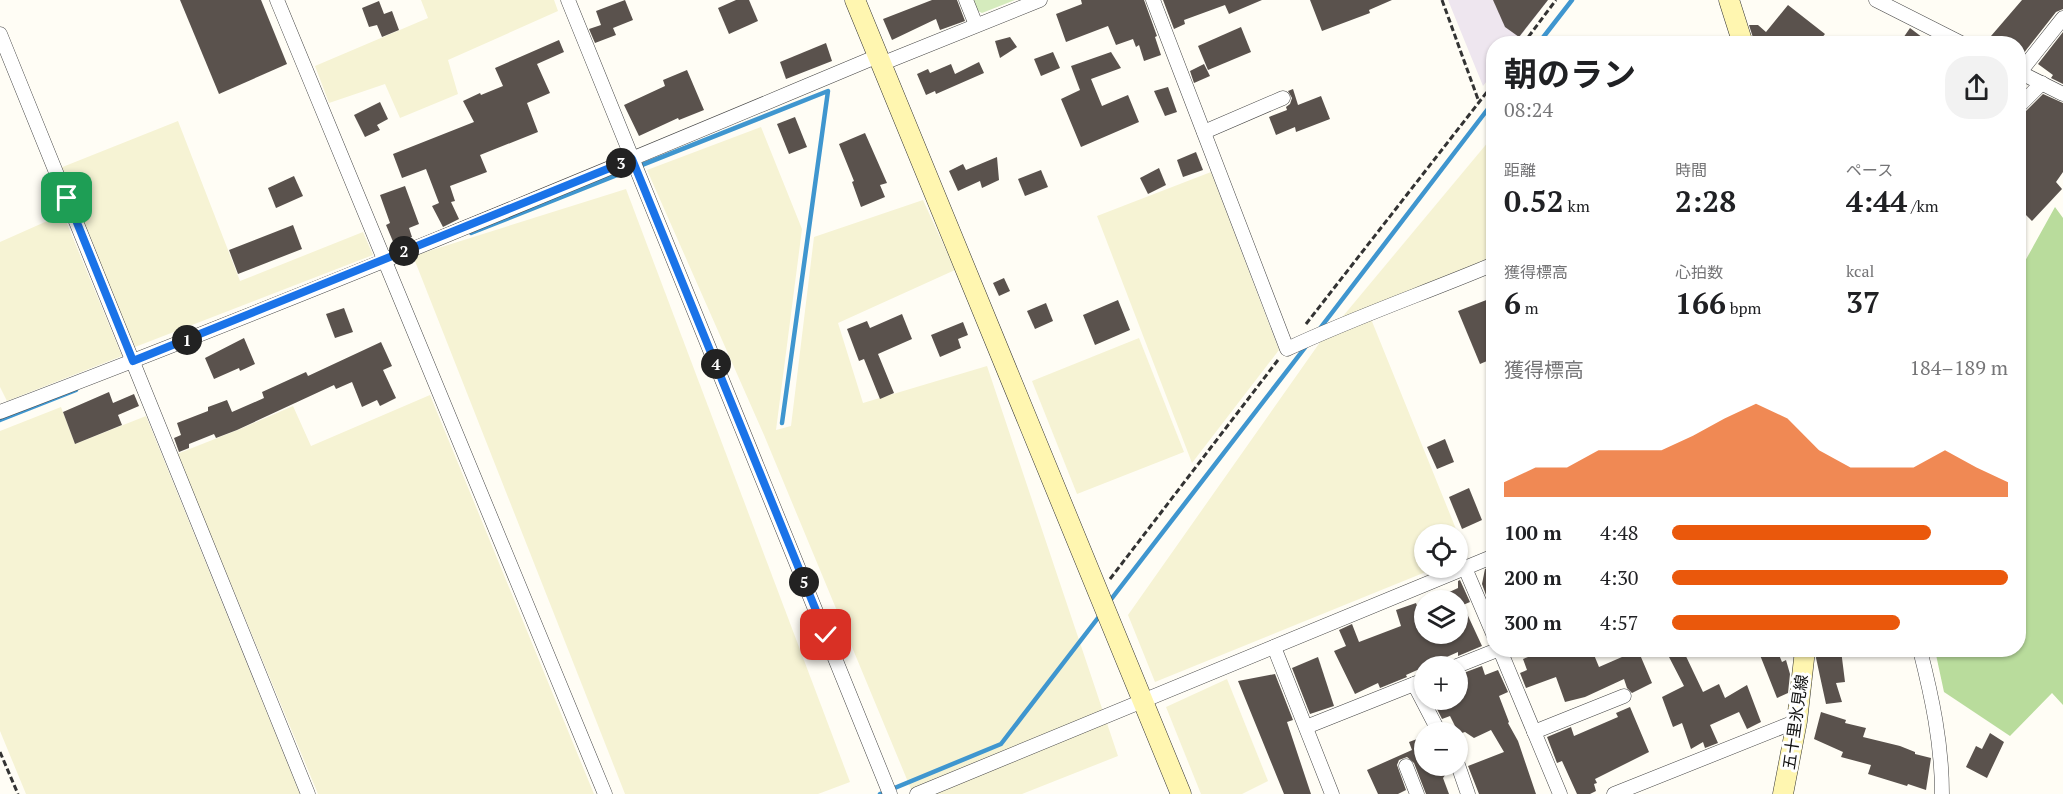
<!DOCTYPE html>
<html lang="ja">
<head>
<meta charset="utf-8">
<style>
	body { margin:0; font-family:"PT Serif","Noto Sans JP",serif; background:#f2f2f2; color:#202124; height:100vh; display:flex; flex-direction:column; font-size:22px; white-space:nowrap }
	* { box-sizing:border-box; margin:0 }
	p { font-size:20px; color:#757577 }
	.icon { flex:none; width:33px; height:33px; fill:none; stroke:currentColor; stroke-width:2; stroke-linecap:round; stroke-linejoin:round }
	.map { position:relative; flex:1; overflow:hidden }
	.sheet { position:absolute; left:1486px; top:36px; width:540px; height:621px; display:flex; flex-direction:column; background:#fff; border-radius:24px; box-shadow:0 2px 4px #0004 }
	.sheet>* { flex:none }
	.buttons { position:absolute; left:1414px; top:524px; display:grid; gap:12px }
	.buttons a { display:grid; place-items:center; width:54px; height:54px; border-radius:50%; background:#fff; box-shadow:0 2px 4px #0004; font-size:30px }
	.pin { position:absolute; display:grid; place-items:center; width:51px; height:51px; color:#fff; margin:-26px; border-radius:12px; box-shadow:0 3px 9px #0006 }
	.km { position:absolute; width:30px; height:30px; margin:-15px; border-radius:50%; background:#222; color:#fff; font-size:16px; line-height:30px; text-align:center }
	.round { display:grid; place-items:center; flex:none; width:63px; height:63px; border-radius:24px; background:#f2f2f2 }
	.headline { display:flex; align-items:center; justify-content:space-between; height:102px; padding:0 18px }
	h1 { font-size:33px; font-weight:700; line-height:45px }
	.metrics { display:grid; grid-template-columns:repeat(3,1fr); gap:9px; height:102px; padding:6px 18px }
	.metrics div { display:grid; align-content:center }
	.metrics b { font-size:30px; font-weight:700 }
	.metrics small { font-size:16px; font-weight:400 }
	.metrics p { font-size:16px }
	.chart { height:168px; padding:12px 18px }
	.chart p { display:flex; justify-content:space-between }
	.chart svg { width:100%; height:108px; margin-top:6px; fill:#ea580c; opacity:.7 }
	ul { padding:0 18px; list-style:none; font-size:20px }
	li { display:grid; grid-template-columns:96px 72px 1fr; align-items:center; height:45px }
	li i { height:15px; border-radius:8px; background:#ea580c }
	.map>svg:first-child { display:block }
</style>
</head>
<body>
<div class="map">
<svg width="2063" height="794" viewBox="0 0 2063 794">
	<rect width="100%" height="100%" fill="#fffdf5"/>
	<polygon fill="#eee6ef" points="1448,0 1548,0 1515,43 1494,44 1494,72 1483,86"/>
	<g fill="#f6f3d4">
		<polygon points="421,0 554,0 558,11 448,60 458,94 400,118 385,84 329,103 315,66 428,18"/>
		<polygon points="178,121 240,281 363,232 373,255 135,347 60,168"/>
		<polygon points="761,127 802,229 776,430 791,426 814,237 923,200 955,270 838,323 863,403 987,366 1118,756 1022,794 913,794 764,435 647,170"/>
		<polygon points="1494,135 1494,258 1334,327"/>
		<polygon points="1211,172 1279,350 1192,463 1097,216"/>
		<polygon points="626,189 850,782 818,794 625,794 413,256"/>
		<polygon points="63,214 122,356 7,401 0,387 0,242"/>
		<polygon points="1371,319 1458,534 1425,534 1425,567 1438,567 1155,682 1128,615 1323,338"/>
		<polygon points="1139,338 1184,452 1077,494 1032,381"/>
		<polygon points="430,395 594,794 318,794 177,454 240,429 293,406 311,446"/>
		<polygon points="61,407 75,444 146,416 300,794 26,794 0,731 0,431"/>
		<polygon points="1227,679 1268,781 1242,794 1201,794 1166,707"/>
	</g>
	<polygon fill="#d5ebbd" points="972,0 1015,0 982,13 976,10"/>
	<polygon fill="#b9dc9c" points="2055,207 2063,218 2063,705 2052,693 2010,736 1944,692 1935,650 2019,650 2019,272"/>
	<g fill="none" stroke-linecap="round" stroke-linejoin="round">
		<g stroke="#3f96cf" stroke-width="4.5">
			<polyline points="1538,44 1572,0"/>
			<polyline points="471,233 828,91 782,423"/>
			<polyline points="1318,331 1494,101"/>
			<polyline points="0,420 76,390"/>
			<polyline points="1109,602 1307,345"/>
			<polyline points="880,794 1001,744 1101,614"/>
		</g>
	</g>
	<g fill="#5a524d">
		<polygon points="180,0 261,0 287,64 219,94"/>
		<polygon points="625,0 633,20 613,28 616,35 595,43 589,29 601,25 596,11"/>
		<polygon points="736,0 749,0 758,21 729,34 718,8"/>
		<polygon points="932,0 957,0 965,21 940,30 936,19 892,40 883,19"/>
		<polygon points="1081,0 1144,0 1157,36 1155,37 1161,55 1144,61 1139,45 1136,47 1133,39 1116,45 1108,26 1066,42 1056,14 1082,4"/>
		<polygon points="1163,0 1262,0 1229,14 1225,5 1184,20 1185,24 1174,29"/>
		<polygon points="1310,0 1392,0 1369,10 1370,13 1322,31"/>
		<polygon points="1493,0 1548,0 1519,37 1505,27"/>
		<polygon points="2022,0 2063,0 2063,9 2056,12 2023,54 2019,52 2019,44 2000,44 1991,36"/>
		<polygon points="379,1 384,14 392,11 399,30 382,37 377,25 369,27 362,8"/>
		<polygon points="1788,5 1825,34 1817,44 1755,44 1749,25 1758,25 1766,32"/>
		<polygon points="1241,27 1251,52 1208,70 1198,46"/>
		<polygon points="1910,28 1931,44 1899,44"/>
		<polygon points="2063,32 2063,84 2051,78 2053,75 2038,64"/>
		<polygon points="1010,37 1017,47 1000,58 995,41"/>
		<polygon points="559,40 564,52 537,64 550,93 527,103 538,132 480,155 487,172 450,186 455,201 451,202 459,219 443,227 432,206 439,203 426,169 402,178 393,154 474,122 463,101 480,93 481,95 503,86 495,68"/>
		<polygon points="826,43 832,61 786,79 780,62"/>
		<polygon points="1053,52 1060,68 1041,76 1034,59"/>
		<polygon points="1111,52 1121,68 1091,79 1102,106 1128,95 1139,122 1081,147 1061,99 1080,90 1071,66"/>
		<polygon points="979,62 984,73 936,94 935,91 926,95 917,74 928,69 930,73 951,64 955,74"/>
		<polygon points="1204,64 1210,76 1194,83 1190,71"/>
		<polygon points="687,70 704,110 679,120 678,118 639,136 624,105 665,86 663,80"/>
		<polygon points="1168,87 1177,112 1165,116 1154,91"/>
		<polygon points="1293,89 1298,105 1321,96 1330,119 1296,132 1295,127 1276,135 1269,117 1287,110 1286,107 1290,104 1292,98 1288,91"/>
		<polygon points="2043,94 2063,103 2063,172 2056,182 2062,189 2032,221 2019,208 2019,172 2026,165 2019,159 2019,115 2025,112"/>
		<polygon points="380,102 388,119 377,125 380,130 365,137 354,115"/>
		<polygon points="795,117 807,147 789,154 777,124"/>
		<polygon points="865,133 887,183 880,185 885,197 861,207 852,182 854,181 839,144"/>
		<polygon points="1196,152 1203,170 1183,177 1177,160"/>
		<polygon points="997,157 999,180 982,188 980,181 958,191 949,171 963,164 966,170"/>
		<polygon points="1159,168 1166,185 1148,194 1140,178"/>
		<polygon points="1041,170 1048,187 1025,196 1018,179"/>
		<polygon points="294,176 303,196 276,208 268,188"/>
		<polygon points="405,186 419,224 409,228 412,237 394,244 386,225 390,223 380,195"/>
		<polygon points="293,225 302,249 238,274 229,250"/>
		<polygon points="1004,278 1010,291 999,296 993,283"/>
		<polygon points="1489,299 1494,313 1494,358 1480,364 1458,311"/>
		<polygon points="1118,300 1130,330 1095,345 1083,315"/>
		<polygon points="1046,303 1053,321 1035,329 1027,311"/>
		<polygon points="344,308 353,332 335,338 326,314"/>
		<polygon points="902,314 912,339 878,354 894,393 880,399 864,359 859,361 847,329 867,321 870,328"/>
		<polygon points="963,322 968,335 958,339 961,348 940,357 931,335"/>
		<polygon points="244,338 255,364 240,371 239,368 214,379 205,358"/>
		<polygon points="381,342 392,366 383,370 396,398 380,406 377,400 362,407 352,382 336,389 334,385 237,430 216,438 214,434 189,444 189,448 179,452 174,438 181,435 177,423 208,411 208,407 227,400 232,412 264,398 262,392 306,372 308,376"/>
		<polygon points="109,392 113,403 134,394 139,406 118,415 122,425 75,444 63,412"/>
		<polygon points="1445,439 1454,462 1437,469 1427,447"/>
		<polygon points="1469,488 1482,520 1462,529 1449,497"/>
		<polygon points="1494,566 1494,591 1486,595 1482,584 1485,569"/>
		<polygon points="1460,580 1470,602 1463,605 1482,646 1458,656 1458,652 1406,675 1407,677 1380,688 1378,683 1355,694 1334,651 1346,646 1339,630 1352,624 1359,642 1401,626 1396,610 1416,603 1425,627 1425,633 1458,633 1458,600 1432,600 1458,588 1458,581"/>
		<polygon points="1524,650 1592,650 1599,667 1638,650 1652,683 1632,693 1627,688 1624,679 1585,697 1565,702 1556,677 1526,688 1520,673 1527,670 1523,659 1528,657"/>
		<polygon points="1683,650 1703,692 1719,684 1725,698 1747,685 1761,722 1747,729 1739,712 1710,725 1718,743 1705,748 1703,742 1691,749 1682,723 1673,727 1662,697 1684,686 1669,657"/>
		<polygon points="1758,650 1777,650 1782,662 1786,660 1790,674 1788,693 1777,698"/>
		<polygon points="1841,650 1845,682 1836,683 1842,702 1826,704 1816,658 1817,652"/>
		<polygon points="1318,657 1334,706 1310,714 1292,668"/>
		<polygon points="1482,666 1485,675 1498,670 1508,692 1499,696 1509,722 1508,723 1518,741 1536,794 1479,794 1468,766 1504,752 1491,730 1474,738 1465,732 1459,734 1450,716 1442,719 1432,699 1458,699 1458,675"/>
		<polygon points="1275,674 1293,720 1287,722 1311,794 1284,794 1238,681"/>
		<polygon points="1630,707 1649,752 1595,779 1597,783 1594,784 1596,791 1590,794 1577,794 1562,761 1557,763 1547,737 1571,727 1574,736 1618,717 1616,713"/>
		<polygon points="1821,712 1846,720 1845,723 1866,728 1863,737 1900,746 1915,752 1915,754 1931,758 1926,790 1908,784 1907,786 1868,774 1871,765 1841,757 1843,752 1814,739"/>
		<polygon points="1990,733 2004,742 1987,778 1966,767 1976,746 1982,749"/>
		<polygon points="1425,736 1425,765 1442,765 1446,774 1443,778 1449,794 1426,794 1414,763 1407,757 1399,760 1397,765 1406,790 1398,794 1378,794 1367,770 1412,750 1409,742"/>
	</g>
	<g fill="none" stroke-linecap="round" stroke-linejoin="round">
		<g stroke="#444" stroke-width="15">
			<g id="street">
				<polyline points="277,0 605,794"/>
				<polyline points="568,0 890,794"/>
				<polyline points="966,0 976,25"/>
				<path d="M 1153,0 L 1287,349 C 1355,317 1425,293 1494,264"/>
				<polyline points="1876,0 1963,44"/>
				<polyline points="0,34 308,794"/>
				<polyline points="881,64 1040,0"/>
				<polyline points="2019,72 2063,94"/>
				<polyline points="2020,72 2063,18"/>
				<polyline points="2019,106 2042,83"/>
				<polyline points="1204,132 1283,98"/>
				<path d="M 0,412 C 295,300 587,178 878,56"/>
				<polyline points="1465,568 1494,636"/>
				<polyline points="1274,647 1332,794"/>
				<polyline points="1500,650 1560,794"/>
				<path d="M 1920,650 C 1932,697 1942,744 1942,794"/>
				<polyline points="1457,666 1497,650"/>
				<polyline points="1425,679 1414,684 1439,732"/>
				<polyline points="1306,727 1414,684"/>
				<polyline points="1534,732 1624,696"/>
				<polyline points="1458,765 1468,794"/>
				<polyline points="1406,766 1417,794"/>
				<polyline points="917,794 1494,556"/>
				<polyline points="1614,794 1797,721"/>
			</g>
		</g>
		<g stroke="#333" stroke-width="21">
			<g id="secondary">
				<polyline points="855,0 1181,794"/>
				<polyline points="1729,0 1743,44"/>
				<polyline points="1783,794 1797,721 1805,650"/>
			</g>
		</g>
		<g stroke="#333" stroke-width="3" stroke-dasharray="6 3" stroke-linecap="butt">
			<polyline points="1442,0 1479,102"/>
			<polyline points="1523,44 1556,0"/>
			<polyline points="1306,324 1494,83"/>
			<polyline points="1110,579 1278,360"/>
			<polyline points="0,752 18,794"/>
		</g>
		<use href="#street" stroke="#fff" stroke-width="14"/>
		<use href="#secondary" stroke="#fff6b0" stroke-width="20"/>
	</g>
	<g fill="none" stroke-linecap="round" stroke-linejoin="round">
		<g stroke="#fff" stroke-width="12">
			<polyline id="route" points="67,198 133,361 632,159 826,635"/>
		</g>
		<use href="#route" stroke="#1a73e8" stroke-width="8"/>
	</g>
	<g text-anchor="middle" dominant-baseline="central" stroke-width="6" stroke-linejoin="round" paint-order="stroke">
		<g font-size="16" fill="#111" stroke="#fff">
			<text transform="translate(1795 722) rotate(-82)">五十里氷見線</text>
		</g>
	</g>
</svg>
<div class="buttons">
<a><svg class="icon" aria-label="locate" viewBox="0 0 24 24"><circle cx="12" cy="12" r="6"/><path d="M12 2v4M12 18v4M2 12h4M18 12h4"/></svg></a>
<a><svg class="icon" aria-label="layers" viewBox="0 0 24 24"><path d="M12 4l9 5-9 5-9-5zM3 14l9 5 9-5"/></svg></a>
<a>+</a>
<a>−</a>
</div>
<div class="pin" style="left:67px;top:198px;background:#1e9e55"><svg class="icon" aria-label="arrive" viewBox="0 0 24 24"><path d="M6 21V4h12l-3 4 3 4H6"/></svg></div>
<div class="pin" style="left:826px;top:635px;background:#d93025"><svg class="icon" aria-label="check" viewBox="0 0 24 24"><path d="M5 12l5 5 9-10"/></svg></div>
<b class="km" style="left:187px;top:340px">1</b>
<b class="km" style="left:404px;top:251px">2</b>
<b class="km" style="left:621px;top:163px">3</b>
<b class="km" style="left:716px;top:364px">4</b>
<b class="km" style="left:804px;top:582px">5</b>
<section class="sheet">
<div class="headline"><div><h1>朝のラン</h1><p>08:24</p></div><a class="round"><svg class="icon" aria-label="share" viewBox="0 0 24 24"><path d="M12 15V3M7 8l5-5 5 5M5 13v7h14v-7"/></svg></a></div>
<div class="metrics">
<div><p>距離</p><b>0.52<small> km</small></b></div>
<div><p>時間</p><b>2:28</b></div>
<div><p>ペース</p><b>4:44<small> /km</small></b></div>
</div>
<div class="metrics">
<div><p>獲得標高</p><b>6<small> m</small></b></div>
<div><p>心拍数</p><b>166<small> bpm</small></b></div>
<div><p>kcal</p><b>37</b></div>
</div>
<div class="chart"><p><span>獲得標高</span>184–189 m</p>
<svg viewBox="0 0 160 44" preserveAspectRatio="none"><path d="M0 44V38L10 32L20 32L30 25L40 25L50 25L60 19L70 12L80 6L90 12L100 25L110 32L120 32L130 32L140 25L150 32L160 38V44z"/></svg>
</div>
<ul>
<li><b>100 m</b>4:48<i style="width:77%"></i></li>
<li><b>200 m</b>4:30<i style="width:100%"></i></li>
<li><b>300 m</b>4:57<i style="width:68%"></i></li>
</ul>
</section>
</div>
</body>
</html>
